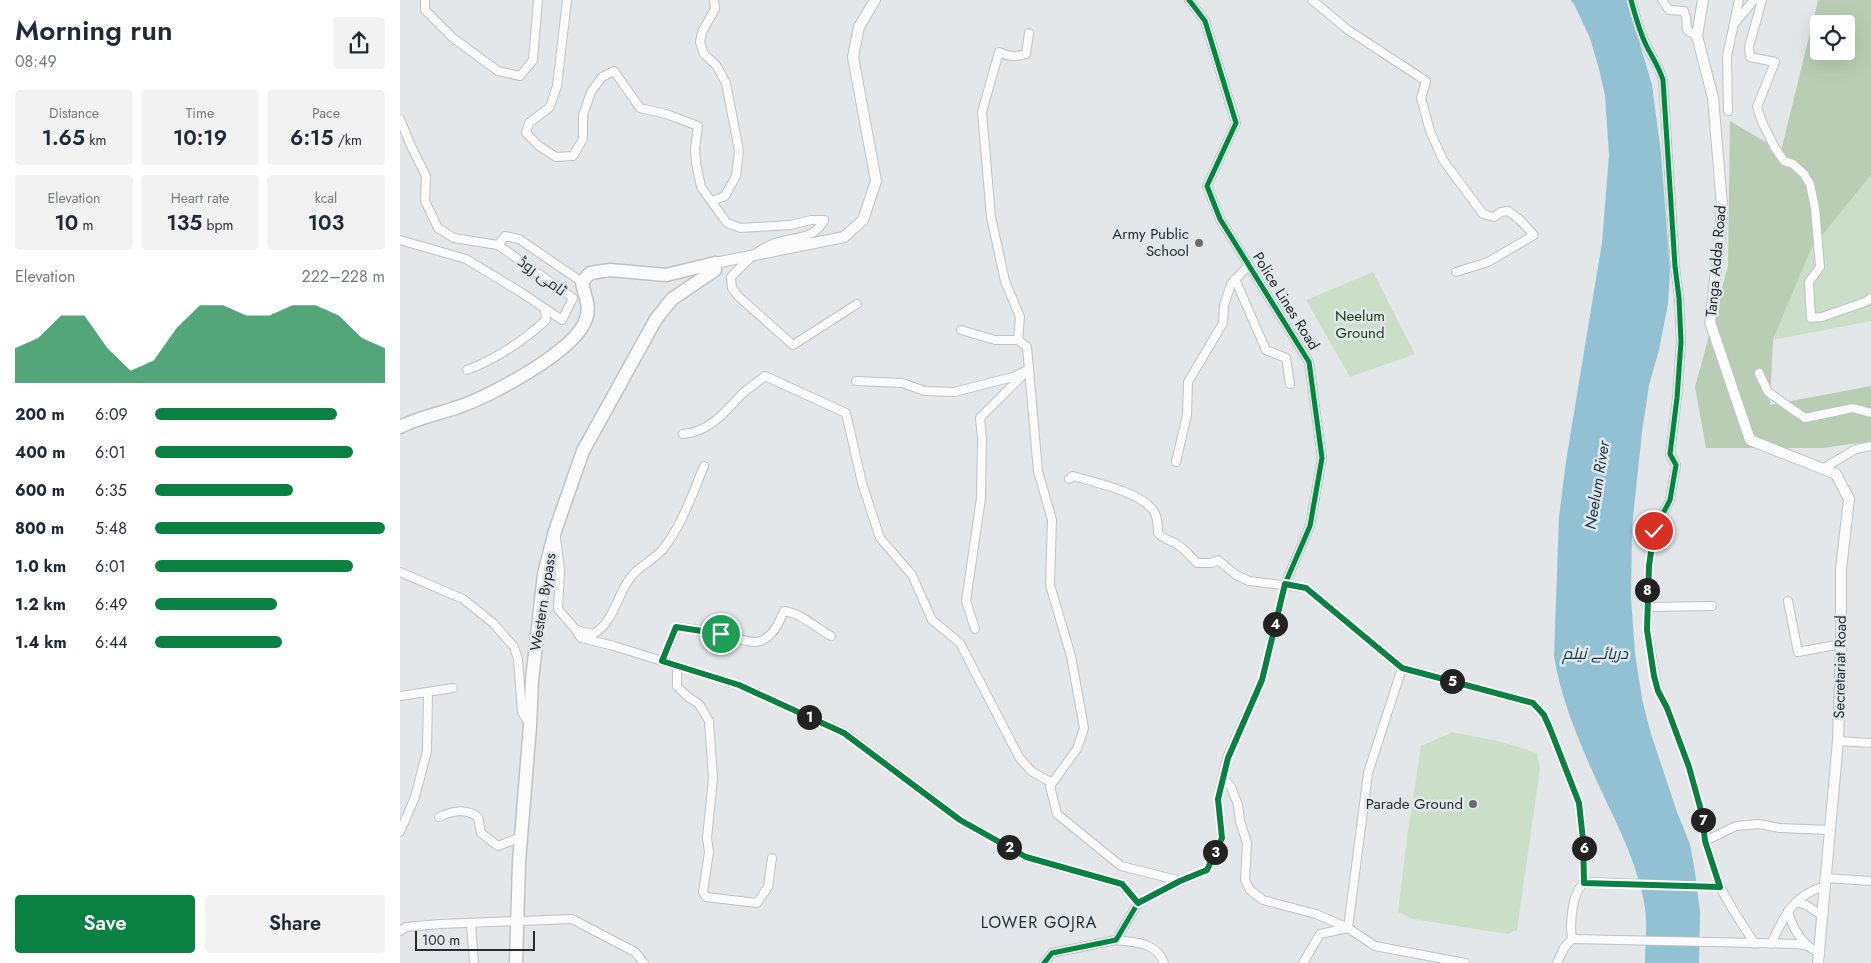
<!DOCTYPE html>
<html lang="en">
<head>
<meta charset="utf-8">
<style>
	body { margin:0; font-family:Jost,Cairo,sans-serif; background:#f2f2f3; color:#1f2937; height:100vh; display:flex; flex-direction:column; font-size:19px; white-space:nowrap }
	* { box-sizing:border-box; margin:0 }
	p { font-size:16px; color:#747a83 }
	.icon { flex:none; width:28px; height:28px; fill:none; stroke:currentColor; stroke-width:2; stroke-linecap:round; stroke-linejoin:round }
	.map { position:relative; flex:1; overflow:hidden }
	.drawer { display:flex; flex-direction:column; background:#fff; width:400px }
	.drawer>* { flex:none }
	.buttons { position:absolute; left:1410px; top:15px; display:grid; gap:10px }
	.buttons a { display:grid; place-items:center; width:45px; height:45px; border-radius:5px; background:#fff; box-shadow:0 5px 20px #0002; font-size:25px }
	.scale { position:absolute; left:15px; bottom:12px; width:120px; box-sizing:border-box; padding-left:5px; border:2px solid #282b2d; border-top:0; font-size:14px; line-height:18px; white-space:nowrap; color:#282b2d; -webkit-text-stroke:4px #e1e8ed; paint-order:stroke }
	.pin { position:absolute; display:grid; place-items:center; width:42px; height:42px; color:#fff; margin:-21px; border:2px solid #fff; border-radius:50%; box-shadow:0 1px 5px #0007 }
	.km { position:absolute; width:25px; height:25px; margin:-12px; border-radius:50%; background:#222; color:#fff; font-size:14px; line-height:25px; text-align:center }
	.round { display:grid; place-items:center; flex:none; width:52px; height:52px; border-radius:5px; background:#f2f2f3 }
	.summary { display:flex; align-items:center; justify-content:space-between; height:85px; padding:0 15px }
	h1 { font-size:28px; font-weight:600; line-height:38px }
	.figures { display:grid; grid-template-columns:repeat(3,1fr); gap:8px; height:85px; padding:5px 15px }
	.figures div { display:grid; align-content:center; border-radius:5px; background:#f2f2f3; text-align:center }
	.figures b { font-size:21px; font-weight:600 }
	.figures small { font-size:14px; font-weight:400 }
	.figures p { font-size:14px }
	.chart { height:140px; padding:10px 15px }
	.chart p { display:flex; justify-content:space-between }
	.chart svg { width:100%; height:90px; margin-top:5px; fill:#0b8043; opacity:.7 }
	.cta { display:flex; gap:10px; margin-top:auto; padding:10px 15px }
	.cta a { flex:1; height:58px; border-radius:5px; background:#0b8043; color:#fff; font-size:20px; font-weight:600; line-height:58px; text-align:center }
	.cta a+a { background:#f2f2f3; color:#1f2937 }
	ul { padding:0 15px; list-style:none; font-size:16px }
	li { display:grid; grid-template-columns:80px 60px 1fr; align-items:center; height:38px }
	li i { height:12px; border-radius:6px; background:#0b8043 }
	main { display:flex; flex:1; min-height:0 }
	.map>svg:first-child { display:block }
</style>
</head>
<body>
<main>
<section class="drawer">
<div class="summary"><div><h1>Morning run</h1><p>08:49</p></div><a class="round"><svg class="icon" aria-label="share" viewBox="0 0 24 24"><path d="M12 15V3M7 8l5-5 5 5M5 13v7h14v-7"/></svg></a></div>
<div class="figures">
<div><p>Distance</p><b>1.65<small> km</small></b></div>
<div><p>Time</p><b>10:19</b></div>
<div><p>Pace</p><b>6:15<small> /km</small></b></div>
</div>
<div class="figures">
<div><p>Elevation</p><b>10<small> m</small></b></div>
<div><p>Heart rate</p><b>135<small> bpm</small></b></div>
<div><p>kcal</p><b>103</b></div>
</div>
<div class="chart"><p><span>Elevation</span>222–228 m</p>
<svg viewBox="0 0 160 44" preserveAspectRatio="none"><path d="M0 44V27L10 22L20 11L30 11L40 27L50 38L60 33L70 17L80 6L90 6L100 11L110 11L120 6L130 6L140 11L150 22L160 27V44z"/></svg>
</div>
<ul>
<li><b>200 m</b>6:09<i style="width:79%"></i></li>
<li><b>400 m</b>6:01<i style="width:86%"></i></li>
<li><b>600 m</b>6:35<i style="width:60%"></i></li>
<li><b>800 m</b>5:48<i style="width:100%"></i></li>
<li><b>1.0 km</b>6:01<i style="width:86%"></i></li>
<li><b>1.2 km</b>6:49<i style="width:53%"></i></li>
<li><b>1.4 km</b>6:44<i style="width:55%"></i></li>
</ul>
<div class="cta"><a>Save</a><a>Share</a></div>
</section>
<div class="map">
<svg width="1471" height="963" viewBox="0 0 1471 963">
	<rect width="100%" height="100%" fill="#e4e7ea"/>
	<g fill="#cbdfc8">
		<polygon points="1471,175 1471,321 1373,340 1411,249"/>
		<polygon points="973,272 1015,354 950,377 906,300"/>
		<polygon points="1053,732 1098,741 1137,753 1140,769 1117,930 1107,934 1013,919 998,912 1007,838 1021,746"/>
	</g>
	<path fill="#b9cdb4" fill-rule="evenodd" d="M 1418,0 L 1471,0 L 1471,175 L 1411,249 L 1373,340 L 1370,405 L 1471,386 L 1471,441 L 1424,448 L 1306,448 L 1295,387 L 1328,266 L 1330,121 L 1381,151 ZM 1419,24 L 1446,24 L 1446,51 L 1419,51 Z"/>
	<path fill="#91c1d2" d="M 1171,0 L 1227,0 L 1252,85 L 1261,153 L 1270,271 L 1268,304 L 1259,350 L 1249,385 L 1242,432 L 1232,527 L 1231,598 L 1235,653 L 1242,699 L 1251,734 L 1277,812 L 1290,844 L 1295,872 L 1300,912 L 1299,963 L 1245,963 C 1245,943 1248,922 1244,902 C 1235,854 1210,812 1191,768 C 1175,732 1160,694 1154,656 L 1159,517 L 1166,461 L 1202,243 L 1209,155 L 1205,95 L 1199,69 L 1190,38 L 1175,6 Z"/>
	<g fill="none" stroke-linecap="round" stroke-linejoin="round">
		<g stroke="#bfc1c3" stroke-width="10">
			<g id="minor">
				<polyline points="25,0 25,10 53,38 98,71 120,76 133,60 138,0"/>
				<path d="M 167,0 L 157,86 L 150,107 L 129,123 L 126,133 L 139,146 L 156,157 L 173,156 L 183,139 L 183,115 L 191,92 L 202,77 L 214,71 L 240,108 L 266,114 L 298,126 L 295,149 L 296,163 L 301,187 L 327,223 L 341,228 L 390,225 L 411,220 L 424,220 C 413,243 389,235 370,245 C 354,252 343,265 331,277 L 332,288 L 339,297 L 393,345 L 457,304"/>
				<polyline points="912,0 948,30 1026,81 1021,98 1030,131 1043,160 1083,214 1094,217 1101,212 1108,211 1119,219 1134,235 1088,262 1056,272"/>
				<path d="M 1231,0 C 1235,15 1239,30 1246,45 C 1252,57 1259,67 1263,80 L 1275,266 L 1279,298 L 1281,342 L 1277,398 L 1270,454 L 1276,465 L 1270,500 L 1254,531 L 1249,566 L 1247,630 L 1258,691 L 1267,708 L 1289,767 L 1302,814 L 1305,841 L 1320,887"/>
				<polyline points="1262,0 1269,10 1284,11 1286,17 1287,30 1297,36"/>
				<polyline points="1362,0 1349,47 1350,57 1375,62 1357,107 1362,122 1375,148 1384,161 1393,164 1404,174 1410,184 1415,208 1420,267 1409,282 1411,318 1422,317 1465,302 1471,298"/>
				<polyline points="1334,24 1354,0"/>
				<polyline points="1328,111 1327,56 1339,0"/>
				<polyline points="0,119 11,146 26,176 25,201 38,228 54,238 98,245"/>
				<polyline points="312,201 325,196 336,176 339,151 326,83 316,65 304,54 300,42 302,32 315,9 314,0"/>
				<polyline points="0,240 66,259 122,293 162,320 173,298 98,245 105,236 119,239 182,282"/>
				<polyline points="835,279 866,350 886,358 890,384"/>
				<polyline points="561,330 595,340 618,340 627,347 638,471 652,520 650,585 671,656 684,728 677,749 650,786 657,814 721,866 781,881"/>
				<path d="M 618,340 L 620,317 L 605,281 L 591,217 L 582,112 L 599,52 C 609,57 615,57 626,54 L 629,33"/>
				<path d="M 67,370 C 96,359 123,341 146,320 L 145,310"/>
				<polyline points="1359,373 1368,392 1405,418 1453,408 1471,413"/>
				<polyline points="456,381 502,383 525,391 554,392 613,377 625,371"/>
				<path d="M 283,434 C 310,432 326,411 343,393 C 350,387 358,382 365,376 L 446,413 L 462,483 L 480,538 L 512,575 L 532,620 L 560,643 L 619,757 L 631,771 L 652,783"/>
				<polyline points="776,462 787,415 788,382 823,323 824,305 831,284 849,265"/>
				<polyline points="1422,469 1456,449 1471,446"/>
				<path d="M 669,479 L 673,476 C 696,483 738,491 753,510 C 758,517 758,526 758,533 C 764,539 768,540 775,543 C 784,548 790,556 797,563 L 811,563 L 818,560 L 836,575 L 849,581 L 906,588 L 1002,668 L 968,773 L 948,928 L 975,946 L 1065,963"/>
				<path d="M 156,538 L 160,570 L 158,609 L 176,630 L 193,634 C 214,623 217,594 231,577 C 239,566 254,560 263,549 C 282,525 292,495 304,466"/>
				<polyline points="0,572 63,599 93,623 114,647 118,659 122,712 129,724"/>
				<polyline points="1388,601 1398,652 1441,644"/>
				<polyline points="1247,607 1312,606"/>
				<polyline points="575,629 566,601 581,498 582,438 580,418 629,369"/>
				<polyline points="176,630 181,638 214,646 339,685 445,733 560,820 626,857 721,884 738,903"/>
				<path d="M 262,661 L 277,627 C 291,629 305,631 319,633 C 331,635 349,645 361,641 C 373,636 379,623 384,611 C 401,613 416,628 431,636"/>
				<polyline points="277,666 277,686 288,697 299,704 309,721 313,778 307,838 309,852 303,892 306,897 357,903 368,887 372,858"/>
				<polyline points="1002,668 1133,703 1144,715 1151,731 1179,803 1183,840 1184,883"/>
				<polyline points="0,696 53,688"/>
				<polyline points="1438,741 1471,743"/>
				<polyline points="823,777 831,787 838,805 840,821 847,843 845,880 850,890 863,900 916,914 948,928"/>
				<path d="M 39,817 C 52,811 65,808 78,817 L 81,833 L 98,846 L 121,837"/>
				<polyline points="0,832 15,797 27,751 28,692"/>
				<polyline points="1305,841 1336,826 1359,824 1380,828 1429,830"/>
				<polyline points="1425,878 1471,881"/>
				<polyline points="1396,902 1406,905 1423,916"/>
				<path d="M 1388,911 C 1392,926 1397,935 1408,946"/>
				<polyline points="71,924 74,963"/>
				<polyline points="0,931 6,927 40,924 172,919 235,952 244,963"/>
				<polyline points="1172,939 1398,944 1408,946 1420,954"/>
				<path d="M 716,940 C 737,943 756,942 764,963"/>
				<path d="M 1371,944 C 1384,916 1393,895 1425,886"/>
				<polyline points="644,963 652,953 716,940 738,903 781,881 807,870 822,838 818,799 827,758 862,680 885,584 910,526 922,458 909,362 820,219 807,186 836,123 805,21 789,0"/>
				<polyline points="903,963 920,934 948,928"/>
				<path d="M 1157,963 L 1164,948 L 1172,939 C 1170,925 1171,886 1188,882 L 1320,887 L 1333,910 L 1355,944"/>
			</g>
		</g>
		<g stroke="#bfc1c3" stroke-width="12">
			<g id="secondary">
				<polyline points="1303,0 1297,36 1313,98 1322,205 1320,237 1310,322 1350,440 1436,474 1449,499 1441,569 1441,644 1438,741 1418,963"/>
				<polyline points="315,263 444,237 463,220 476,181 453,57 459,27 475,0"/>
			</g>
		</g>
		<g stroke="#bfc1c3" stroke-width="15">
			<path id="trunk" d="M 0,427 C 19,417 39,414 58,407 C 89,397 176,351 186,319 C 191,306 184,295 182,282 L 190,273 L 210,270 L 266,275 L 315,263 L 315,270 L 272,299 L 256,319 L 183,451 L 155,531 L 144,574 L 132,680 L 130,726 L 119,862 L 116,963"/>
		</g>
		<use href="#minor" stroke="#fbfbfc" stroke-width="8"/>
		<use href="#secondary" stroke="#fbfbfc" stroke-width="10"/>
		<use href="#trunk" stroke="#fbfbfc" stroke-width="12"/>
		<g stroke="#e1e8ed" stroke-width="8">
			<g id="cycleway">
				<path d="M 1231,0 C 1235,15 1239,30 1246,45 C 1252,57 1259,67 1263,80 L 1275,266 L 1279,298 L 1281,342 L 1277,398 L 1270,454 L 1276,465 L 1270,500 L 1254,531 L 1249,566 L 1247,630 L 1258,691 L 1267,708 L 1289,767 L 1302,814 L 1305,841 L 1320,887"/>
				<polyline points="644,963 652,953 716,940 738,903 781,881 807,870 822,838 818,799 827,758 862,680 885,584 910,526 922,458 909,362 820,219 807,186 836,123 805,21 789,0"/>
			</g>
		</g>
		<use href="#cycleway" stroke="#00873e" stroke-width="5"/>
	</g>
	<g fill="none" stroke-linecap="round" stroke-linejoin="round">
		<g stroke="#fff" stroke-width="10">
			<polyline id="route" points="321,634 276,627 262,661 339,685 444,733 560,820 626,857 722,884 738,903 780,881 807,870 822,838 818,799 828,758 862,680 885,584 906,588 1002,668 1133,703 1144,715 1151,731 1179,803 1183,840 1184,883 1320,887 1305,841 1302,814 1289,767 1267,708 1258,691 1254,676 1247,630 1249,566 1254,531"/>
		</g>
		<use href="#route" stroke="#0b8043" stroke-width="6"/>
	</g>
	<g fill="#6a6d6f" stroke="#e1e8ed" stroke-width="2">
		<circle cx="799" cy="243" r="5"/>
		<circle cx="1073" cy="804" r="5"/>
	</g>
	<g text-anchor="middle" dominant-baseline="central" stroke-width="5" stroke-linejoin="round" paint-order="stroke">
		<g font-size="15" fill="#282b2d" stroke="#e1e8ed" text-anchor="end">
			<text x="789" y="234">Army Public<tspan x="789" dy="17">School</tspan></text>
			<text x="1063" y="804">Parade Ground</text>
		</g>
		<g font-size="15" fill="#282b2d" stroke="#e1e8ed">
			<text transform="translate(1316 261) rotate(-85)">Tanga Adda Road</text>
			<text transform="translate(142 276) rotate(36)">ٹامی روڈ</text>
			<text transform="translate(886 301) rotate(58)">Police Lines Road</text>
			<text transform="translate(143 602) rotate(-81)">Western Bypass</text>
			<text transform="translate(1440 667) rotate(-89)">Secretariat Road</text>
		</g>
		<g font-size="15" fill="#193a09" stroke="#e1e8ed">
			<text x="960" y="316">Neelum<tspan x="960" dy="17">Ground</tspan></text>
		</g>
		<g font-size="16" font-style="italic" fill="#163641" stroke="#e1e8ed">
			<text transform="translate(1197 485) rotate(-81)">Neelum River</text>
			<text x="1195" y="653">دریائے نیلم</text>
		</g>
		<g font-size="16" letter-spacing="1" fill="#282b2d" stroke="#e1e8ed">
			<text x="639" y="922">LOWER GOJRA</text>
		</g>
	</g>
</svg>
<div class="buttons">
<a><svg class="icon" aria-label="locate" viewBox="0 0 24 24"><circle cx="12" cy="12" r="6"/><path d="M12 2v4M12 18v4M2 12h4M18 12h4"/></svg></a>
</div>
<div class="scale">100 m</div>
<div class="pin" style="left:321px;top:634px;background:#1e9e55"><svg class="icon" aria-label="arrive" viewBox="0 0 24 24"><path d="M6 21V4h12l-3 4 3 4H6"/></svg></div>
<div class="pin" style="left:1254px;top:531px;background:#d93025"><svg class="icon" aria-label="check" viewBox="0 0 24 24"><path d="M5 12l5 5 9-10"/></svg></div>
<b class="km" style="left:409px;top:717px">1</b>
<b class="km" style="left:609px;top:847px">2</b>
<b class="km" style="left:815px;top:852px">3</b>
<b class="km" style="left:875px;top:624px">4</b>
<b class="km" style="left:1052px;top:681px">5</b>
<b class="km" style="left:1184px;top:848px">6</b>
<b class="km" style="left:1303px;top:820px">7</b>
<b class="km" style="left:1247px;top:590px">8</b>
</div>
</main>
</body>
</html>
